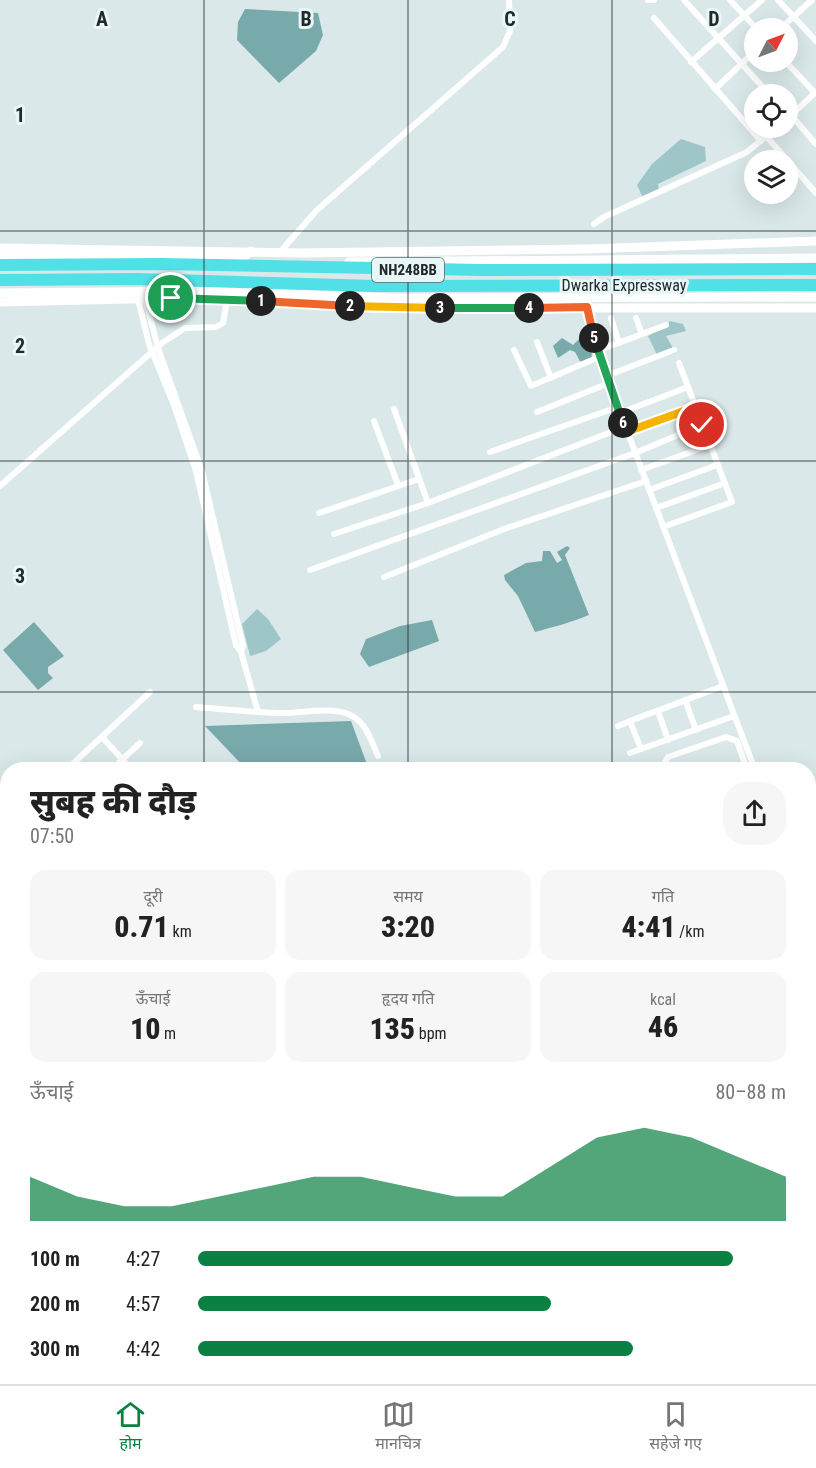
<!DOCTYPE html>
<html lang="hi">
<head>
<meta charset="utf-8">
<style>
	body { margin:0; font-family:"Roboto Condensed","Noto Sans Devanagari",sans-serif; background:#f6f6f6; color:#222; height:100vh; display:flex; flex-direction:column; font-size:22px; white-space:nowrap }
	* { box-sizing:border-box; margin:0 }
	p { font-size:20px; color:#767676 }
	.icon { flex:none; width:33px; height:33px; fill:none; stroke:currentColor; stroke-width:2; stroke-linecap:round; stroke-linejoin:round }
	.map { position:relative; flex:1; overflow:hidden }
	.details { position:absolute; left:0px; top:762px; width:816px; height:622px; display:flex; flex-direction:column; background:#fff; border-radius:24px 24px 0 0; box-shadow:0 6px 24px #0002 }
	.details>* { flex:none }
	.needle { width:39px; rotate:48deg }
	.controls { position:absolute; left:744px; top:18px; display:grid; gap:12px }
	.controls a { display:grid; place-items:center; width:54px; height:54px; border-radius:50%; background:#fff; box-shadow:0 6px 24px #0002; font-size:30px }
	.pin { position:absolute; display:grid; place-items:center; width:51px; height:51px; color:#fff; margin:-26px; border:3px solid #fff; border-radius:50%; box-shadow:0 2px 6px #0007 }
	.km { position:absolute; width:30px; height:30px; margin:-15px; border-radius:50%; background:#222; color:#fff; font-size:16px; line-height:30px; text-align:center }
	.round { display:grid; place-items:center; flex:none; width:63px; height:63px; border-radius:24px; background:#f6f6f6 }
	.summary { display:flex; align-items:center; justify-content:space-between; height:102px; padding:0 30px }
	h1 { font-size:33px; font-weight:800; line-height:45px }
	.stats { display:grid; grid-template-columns:repeat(3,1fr); gap:9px; height:102px; padding:6px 30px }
	.stats div { display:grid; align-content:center; border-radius:15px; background:#f6f6f6; text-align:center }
	.stats b { font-size:30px; font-weight:800 }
	.stats small { font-size:16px; font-weight:400 }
	.stats p { font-size:16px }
	.chart { height:168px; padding:12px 30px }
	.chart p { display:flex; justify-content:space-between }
	.chart svg { width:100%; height:108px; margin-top:6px; fill:#0b8043; opacity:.7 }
	ul { padding:0 30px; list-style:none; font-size:20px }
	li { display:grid; grid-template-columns:96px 72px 1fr; align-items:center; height:45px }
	li i { height:15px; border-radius:8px; background:#0b8043 }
	.tabs { display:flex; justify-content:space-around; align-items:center; height:84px; border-top:2px solid #e0e0e0; background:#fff; font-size:16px; color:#767676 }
	.tabs a { display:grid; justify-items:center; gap:3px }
	.tabs .selected { color:#0b8043 }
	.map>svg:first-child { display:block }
</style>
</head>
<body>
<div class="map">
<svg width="816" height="1384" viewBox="0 0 816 1384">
	<rect width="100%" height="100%" fill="#dae8e9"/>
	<g fill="#9ec6c8">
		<polygon points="681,139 705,147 706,161 658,184 659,191 642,196 637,185 652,164"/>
		<polygon points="670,321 683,324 686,331 666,336 676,353 658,357 648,336 667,326"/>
		<polygon points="257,609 268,619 281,639 266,651 250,656 242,624"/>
	</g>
	<g fill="#78a9ab">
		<polygon points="245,9 318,13 323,35 316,51 279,83 237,40 238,22"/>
		<polygon points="562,338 573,345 580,338 591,343 592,359 581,363 575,352 570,350 558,358 553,346"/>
		<path d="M 567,546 L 570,548 L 565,555 L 589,615 C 570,623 553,627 535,632 L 518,596 L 505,580 L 504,575 L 526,563 L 542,561 L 543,551 L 550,551 L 557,563 L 562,560 L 557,552 Z"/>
		<polygon points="432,620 439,641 369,667 360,654 366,639 400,626"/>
		<polygon points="34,622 64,656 48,667 48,673 53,678 38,690 3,650"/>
		<polygon points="351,721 368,767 365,769 246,769 205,726"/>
	</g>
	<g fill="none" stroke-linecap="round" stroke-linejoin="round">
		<g stroke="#fff" stroke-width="6">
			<polyline points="648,0 654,0"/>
			<polyline points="684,0 769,94"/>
			<polyline points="730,0 756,28"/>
			<polyline points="778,0 816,41"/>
			<polyline points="654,18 761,141"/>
			<polyline points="781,28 812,0"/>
			<polyline points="691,62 762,0"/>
			<polyline points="786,62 815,93"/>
			<polyline points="715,89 754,52"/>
			<polyline points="791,115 816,144"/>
			<polyline points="788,118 816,92"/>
			<polyline points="766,136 816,193"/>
			<polyline points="594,224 604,217 747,152 776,128"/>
			<polyline points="280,252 317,210 503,47 510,31 509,0"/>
			<polyline points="138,299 149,344 174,405 196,471 236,645 241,652 258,712"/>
			<polyline points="145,299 159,351 202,471 243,646 241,652"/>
			<polyline points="587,307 597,351 755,770"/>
			<polyline points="611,318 619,343"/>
			<polyline points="636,318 642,334"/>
			<polyline points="537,342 551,378"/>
			<polyline points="514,350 531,386 599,357"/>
			<polyline points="597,351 666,325"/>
			<polyline points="606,376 674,350"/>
			<polyline points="394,409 428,503"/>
			<polyline points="537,412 609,383"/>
			<polyline points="620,413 688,387"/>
			<polyline points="374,421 398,485"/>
			<polyline points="626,432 695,407"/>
			<polyline points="490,452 618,407"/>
			<polyline points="641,470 710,445"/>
			<polyline points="0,486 162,343 185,328 216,327 223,323 227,300"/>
			<polyline points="649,490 717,465"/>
			<polyline points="656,508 725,483"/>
			<polyline points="319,513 419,479"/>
			<polyline points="663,527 732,502 679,363"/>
			<polyline points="334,534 428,503 624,427"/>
			<polyline points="310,570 635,453 702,425"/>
			<polyline points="384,577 504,529 646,481"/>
			<polyline points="723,686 630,721 641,749 734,716"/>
			<polyline points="685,700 696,730"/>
			<path d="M 196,707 C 226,709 255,713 285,713 C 306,713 335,705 354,717 C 367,725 372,743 378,756"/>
			<polyline points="658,711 668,740"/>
			<polyline points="618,726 630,721"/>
			<polyline points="102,737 132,770"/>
			<polyline points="630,753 641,749"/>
			<polyline points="66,770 150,692"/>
			<polyline points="111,770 140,743"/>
			<polyline points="665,770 664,764 668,757 726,737 737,741 747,770"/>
			<polyline points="0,831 8,824"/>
			<polyline points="808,912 812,922"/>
			<polyline points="0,969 8,963"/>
			<polyline points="811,1019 816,1035"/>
			<polyline points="808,1046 816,1043"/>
			<polyline points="808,1139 816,1136"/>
			<polyline points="0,1186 8,1178"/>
			<polyline points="808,1208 816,1228"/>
			<polyline points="808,1246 816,1243"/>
			<polyline points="808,1277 816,1275"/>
			<polyline points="0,1310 8,1303"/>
			<polyline points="0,1321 8,1333"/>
			<polyline points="808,1327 812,1338"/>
			<polyline points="0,1333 8,1347"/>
			<polyline points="0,1348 8,1367"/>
			<polyline points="11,1377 13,1384"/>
			<polyline points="18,1377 20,1384"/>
			<polyline points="182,1377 188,1384"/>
			<polyline points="202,1377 207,1384"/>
			<polyline points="233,1377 240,1384"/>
			<polyline points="313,1377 322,1384"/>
			<polyline points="30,1384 40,1377"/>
			<polyline points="84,1384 93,1377"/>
			<polyline points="330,1384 404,1377"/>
		</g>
		<g stroke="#fff" stroke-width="9">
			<polyline points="0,248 303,253 587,249 816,241"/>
			<polyline points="0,256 241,259 251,251"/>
			<polyline points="349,262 816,258"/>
			<polyline points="0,293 224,291 395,298 816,297"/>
			<polyline points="0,302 171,298 281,301 372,308 816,308"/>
		</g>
		<g stroke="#50e0e5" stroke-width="12">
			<polyline points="0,265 161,264 482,270 816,269"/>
			<polyline points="0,280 138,279 375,286 816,285"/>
		</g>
		<g stroke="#788282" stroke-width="4">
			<g id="rail">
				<polyline points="808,1366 816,1365"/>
				<polyline points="578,1384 645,1377"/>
				<polyline points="646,1384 708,1377"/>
			</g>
		</g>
		<use href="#rail" stroke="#e7f6f6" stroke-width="1.5" stroke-dasharray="4.5" stroke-linecap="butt"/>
	</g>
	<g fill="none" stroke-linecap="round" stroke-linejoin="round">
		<g stroke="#fff" stroke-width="12">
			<polyline id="split-1" points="171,298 261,301"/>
		</g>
		<g stroke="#fff" stroke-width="12">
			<polyline id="split-2" points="261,301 350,306"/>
		</g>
		<g stroke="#fff" stroke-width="12">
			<polyline id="split-3" points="350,306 440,308"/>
		</g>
		<g stroke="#fff" stroke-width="12">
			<polyline id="split-4" points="440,308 529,308"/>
		</g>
		<g stroke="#fff" stroke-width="12">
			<polyline id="split-5" points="529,308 587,307 594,338"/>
		</g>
		<g stroke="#fff" stroke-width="12">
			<polyline id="split-6" points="594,338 623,423"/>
		</g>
		<g stroke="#fff" stroke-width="12">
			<polyline id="split-7" points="623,423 626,432 695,407 702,425"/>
		</g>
		<use href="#split-1" stroke="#22a559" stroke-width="8"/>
		<use href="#split-2" stroke="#f0652b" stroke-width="8"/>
		<use href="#split-3" stroke="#f5b400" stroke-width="8"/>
		<use href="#split-4" stroke="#22a559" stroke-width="8"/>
		<use href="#split-5" stroke="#f0652b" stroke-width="8"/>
		<use href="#split-6" stroke="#22a559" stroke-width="8"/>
		<use href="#split-7" stroke="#f5b400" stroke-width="8"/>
	</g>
	<path fill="none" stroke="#232929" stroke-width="1.5" stroke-opacity="0.55" d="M 204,0 L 204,770M 408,0 L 408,770M 612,0 L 612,770M 0,231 L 816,231M 0,461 L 816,461M 0,692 L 816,692M 0,923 L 8,923M 808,923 L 816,923M 0,1153 L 8,1153M 808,1153 L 816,1153M 204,1377 L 204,1384M 408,1377 L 408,1384M 612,1377 L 612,1384"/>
	<g text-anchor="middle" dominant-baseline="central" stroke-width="6" stroke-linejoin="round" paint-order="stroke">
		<rect fill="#e7f6f6" stroke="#5e6666" stroke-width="1.5" x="372" y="258" width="72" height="24" rx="4.5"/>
		<g font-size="15" font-weight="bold" fill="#232929">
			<text x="408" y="270">NH248BB</text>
		</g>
		<g font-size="16" fill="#232929" stroke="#e7f6f6">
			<text x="624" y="285">Dwarka Expressway</text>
		</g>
	</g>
	<g font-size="20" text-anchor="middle" font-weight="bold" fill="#232929" stroke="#e7f6f6" stroke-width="6" stroke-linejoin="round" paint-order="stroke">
		<text x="102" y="26">A</text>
		<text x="306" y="26">B</text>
		<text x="510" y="26">C</text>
		<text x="714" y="26">D</text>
		<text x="20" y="122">1</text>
		<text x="20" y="353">2</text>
		<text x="20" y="583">3</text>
	</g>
</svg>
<div class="controls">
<a><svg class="needle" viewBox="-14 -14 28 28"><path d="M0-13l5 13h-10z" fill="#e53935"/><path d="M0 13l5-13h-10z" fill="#767676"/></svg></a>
<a><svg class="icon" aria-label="locate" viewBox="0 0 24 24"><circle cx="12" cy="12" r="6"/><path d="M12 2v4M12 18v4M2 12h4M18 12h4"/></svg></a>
<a><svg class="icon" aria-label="layers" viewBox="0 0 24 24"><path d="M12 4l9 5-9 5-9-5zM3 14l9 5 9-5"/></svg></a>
</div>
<div class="pin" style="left:171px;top:298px;background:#1e9e55"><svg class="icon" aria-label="arrive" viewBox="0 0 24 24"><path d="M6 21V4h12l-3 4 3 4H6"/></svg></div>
<div class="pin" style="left:702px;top:425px;background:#d93025"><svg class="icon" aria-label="check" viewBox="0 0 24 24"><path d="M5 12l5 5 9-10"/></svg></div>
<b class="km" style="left:261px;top:301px">1</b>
<b class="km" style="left:350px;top:306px">2</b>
<b class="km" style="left:440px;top:308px">3</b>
<b class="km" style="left:529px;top:308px">4</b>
<b class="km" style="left:594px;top:338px">5</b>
<b class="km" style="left:623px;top:423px">6</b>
<section class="details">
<div class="summary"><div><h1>सुबह की दौड़</h1><p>07:50</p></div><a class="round"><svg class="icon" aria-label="share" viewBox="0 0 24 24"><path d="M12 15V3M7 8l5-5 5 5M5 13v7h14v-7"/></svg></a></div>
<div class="stats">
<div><p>दूरी</p><b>0.71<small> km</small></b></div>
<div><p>समय</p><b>3:20</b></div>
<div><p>गति</p><b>4:41<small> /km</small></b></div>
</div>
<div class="stats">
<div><p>ऊँचाई</p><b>10<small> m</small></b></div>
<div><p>हृदय गति</p><b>135<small> bpm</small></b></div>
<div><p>kcal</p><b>46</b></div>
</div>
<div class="chart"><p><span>ऊँचाई</span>80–88 m</p>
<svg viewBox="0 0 160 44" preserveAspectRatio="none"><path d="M0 44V26L10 34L20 38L30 38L40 34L50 30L60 26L70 26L80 30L90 34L100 34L110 22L120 10L130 6L140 10L150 18L160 26V44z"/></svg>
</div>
<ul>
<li><b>100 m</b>4:27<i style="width:91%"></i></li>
<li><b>200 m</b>4:57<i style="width:60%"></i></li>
<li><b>300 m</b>4:42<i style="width:74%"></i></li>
</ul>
</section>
</div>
<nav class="tabs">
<a class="selected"><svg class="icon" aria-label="home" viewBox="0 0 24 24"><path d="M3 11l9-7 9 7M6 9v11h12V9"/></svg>होम</a>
<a><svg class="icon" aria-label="map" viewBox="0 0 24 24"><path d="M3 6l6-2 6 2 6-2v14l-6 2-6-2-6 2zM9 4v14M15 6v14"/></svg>मानचित्र</a>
<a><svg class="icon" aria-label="saved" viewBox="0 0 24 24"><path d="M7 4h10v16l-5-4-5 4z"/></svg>सहेजे गए</a>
</nav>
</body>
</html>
